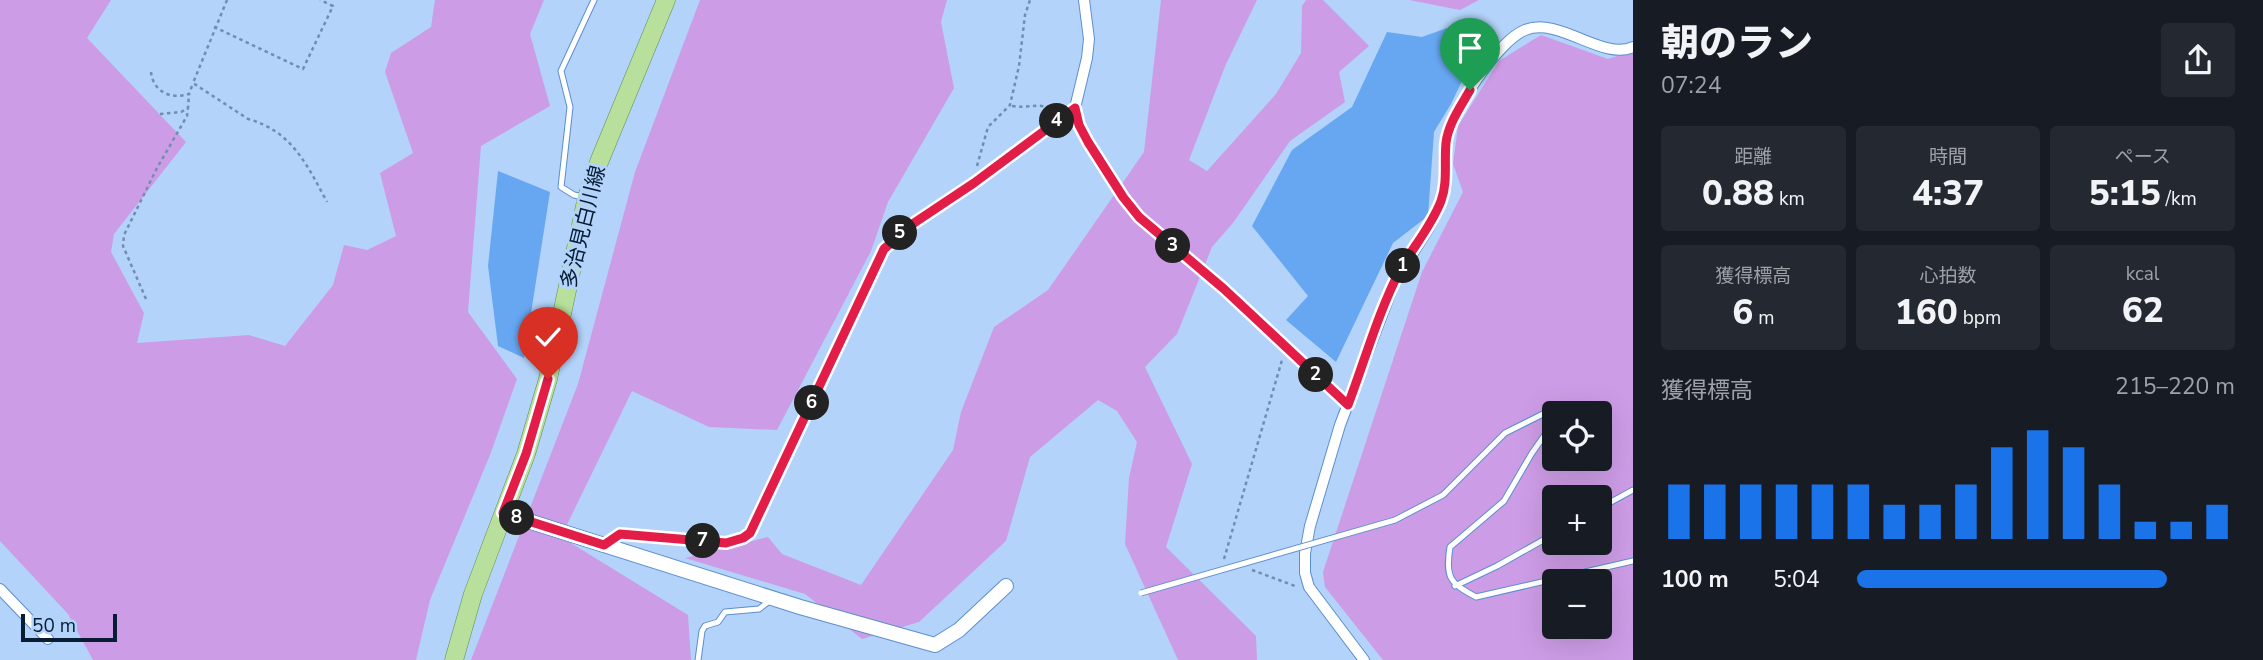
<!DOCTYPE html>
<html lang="ja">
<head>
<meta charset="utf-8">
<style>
	body { margin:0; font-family:"Nunito Sans","Noto Sans JP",sans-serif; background:#242831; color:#f1f3f6; height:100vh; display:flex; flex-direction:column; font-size:26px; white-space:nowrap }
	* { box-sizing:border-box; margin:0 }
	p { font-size:23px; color:#9ea1a6 }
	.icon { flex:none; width:38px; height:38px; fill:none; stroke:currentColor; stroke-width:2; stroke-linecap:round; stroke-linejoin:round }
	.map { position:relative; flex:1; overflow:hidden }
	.details { display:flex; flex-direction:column; background:#171b24; width:630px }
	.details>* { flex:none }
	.tools { position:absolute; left:1542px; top:401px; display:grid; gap:14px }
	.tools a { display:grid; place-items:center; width:70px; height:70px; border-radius:7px; background:#171b24; box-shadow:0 7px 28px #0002; font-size:35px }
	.scale { position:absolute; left:21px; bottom:18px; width:96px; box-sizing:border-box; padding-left:7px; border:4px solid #081d35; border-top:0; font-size:19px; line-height:24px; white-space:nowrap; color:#081d35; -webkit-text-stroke:5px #b3d3fa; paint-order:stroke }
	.pin { position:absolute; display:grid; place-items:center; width:60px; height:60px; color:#fff; margin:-72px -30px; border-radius:50% 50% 50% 0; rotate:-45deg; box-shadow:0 0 7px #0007 }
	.pin .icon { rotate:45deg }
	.km { position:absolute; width:35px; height:35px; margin:-18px; border-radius:50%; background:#222; color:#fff; font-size:19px; line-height:35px; text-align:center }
	.round { display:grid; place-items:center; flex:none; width:74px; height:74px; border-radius:7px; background:#242831 }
	.headline { display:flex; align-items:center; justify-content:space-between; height:119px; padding:0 28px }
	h1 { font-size:38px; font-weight:800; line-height:52px }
	.metrics { display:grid; grid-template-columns:repeat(3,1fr); gap:10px; height:119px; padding:7px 28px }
	.metrics div { display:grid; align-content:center; border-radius:7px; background:#242831; text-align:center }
	.metrics b { font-size:35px; font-weight:800 }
	.metrics small { font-size:19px; font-weight:400 }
	.metrics p { font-size:19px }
	.chart { height:196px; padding:14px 28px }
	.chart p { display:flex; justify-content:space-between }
	.chart svg { width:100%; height:126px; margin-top:7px; stroke:#1a73e8; stroke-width:6 }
	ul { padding:0 28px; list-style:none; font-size:23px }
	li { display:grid; grid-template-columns:112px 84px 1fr; align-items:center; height:52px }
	li i { height:18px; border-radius:9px; background:#1a73e8 }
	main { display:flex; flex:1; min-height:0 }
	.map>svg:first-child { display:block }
</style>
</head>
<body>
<main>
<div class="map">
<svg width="1633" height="660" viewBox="0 0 1633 660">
	<rect width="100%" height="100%" fill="#b3d3fa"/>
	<g fill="#cd9ce6" fill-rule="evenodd">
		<polygon points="0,0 111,0 87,38 186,142 114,234 111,252 144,313 137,343 249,335 285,346 333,285 344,245 367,250 396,236 380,173 413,153 385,72 391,53 431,27 435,0 544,0 530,34 550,106 481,146 468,312 517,379 490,455 430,600 416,660 93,660 68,614 0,541"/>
		<polygon points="700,0 947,0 941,22 954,88 888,202 871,251 777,430 709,427 632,391 561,537 688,615 691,660 471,660 578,384 635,172"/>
		<polygon points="1161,0 1257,0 1226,64 1189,160 1207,171 1276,94 1301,53 1302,6 1306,0 1323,0 1369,46 1339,72 1345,102 1290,141 1233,223 1212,247 1177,334 1145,367 1192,464 1166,547 1256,636 1257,660 1178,660 1125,544 1129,478 1137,442 1117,411 1098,400 1030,457 1006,541 919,622 862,639 805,594 685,558 768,537 782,554 861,585 953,450 961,412 994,327 1048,290 1144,152"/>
		<polygon points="1409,0 1479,0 1460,10"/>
		<path d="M 1541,35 L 1608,59 L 1633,51 L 1633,660 L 1383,660 L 1325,587 L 1323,572 L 1422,272 L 1463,192 L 1453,164 L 1458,126 L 1499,61 ZM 1554,413 L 1600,413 L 1600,458 L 1554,458 ZM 1554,497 L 1600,497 L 1600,542 L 1554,542 ZM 1554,581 L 1600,581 L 1600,626 L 1554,626 Z"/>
	</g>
	<g fill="#67a7f2">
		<polygon points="1447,28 1474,56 1451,104 1434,132 1428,216 1393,243 1336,362 1286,320 1308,296 1252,226 1292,150 1352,107 1387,32 1422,37"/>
		<polygon points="498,171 550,192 524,358 498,346 488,266"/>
	</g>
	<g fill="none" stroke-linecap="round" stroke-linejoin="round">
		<g stroke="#5c8fcd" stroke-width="7">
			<g id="service">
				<polyline points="583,197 574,195 561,187 570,107 561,71 594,0"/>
				<path d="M 1554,422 L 1532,453 L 1504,501 L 1450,547 C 1445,578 1450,583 1476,597 L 1633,561"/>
				<polyline points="1600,508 1633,490"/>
				<polyline points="1395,520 1443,495 1505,433 1553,409 1557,413"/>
				<polyline points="1455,586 1497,566 1554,534"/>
				<polyline points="698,660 702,631 705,626 718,622 725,612 759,609 772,599"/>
			</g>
		</g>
		<g stroke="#5c8fcd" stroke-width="12">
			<g id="minor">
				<polyline points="1084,0 1089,39 1087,58 1075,108 1079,125 1089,142 1123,197 1139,217 1224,289 1348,405"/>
				<path d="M 604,545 L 620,534 L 726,543 L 743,538 L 750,532 L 884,249 C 909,221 945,204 975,182 C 1009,159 1042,133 1075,108"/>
				<polyline points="0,589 48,639"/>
				<path d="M 1364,660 L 1309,587 L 1305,573 L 1305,553 L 1310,526 L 1340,425 L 1393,286 C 1407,257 1432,231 1442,198 C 1448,179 1442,160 1446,140 C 1451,112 1498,41 1525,30 C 1559,16 1602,61 1633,47"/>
			</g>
		</g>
		<g stroke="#5c8fcd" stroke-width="16">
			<polyline id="tertiary" points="503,513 800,607 935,645 959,630 1006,586"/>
		</g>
		<g stroke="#5c8f4d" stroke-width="19">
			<polyline id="primary" points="454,660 473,594 526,454 548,379 587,197 599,162 666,0"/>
		</g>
		<g stroke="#728eaf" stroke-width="2.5" stroke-dasharray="3.5 3.5" stroke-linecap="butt">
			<path d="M 227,0 L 193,83 L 248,119 C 292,131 307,165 327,202"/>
			<polyline points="214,27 303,69 333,6 320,0"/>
			<path d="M 151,72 C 153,91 170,100 189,94 L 193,83"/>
			<path d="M 1012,106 C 1027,109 1036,102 1053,109"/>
			<polyline points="160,114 181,112 188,108 189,94"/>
			<polyline points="977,166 988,127 1010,105 1019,66 1025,15 1030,0"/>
			<polyline points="146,299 123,246 124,235 157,168 187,116 188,108"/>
			<polyline points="1224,559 1282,360"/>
			<polyline points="1252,570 1295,586"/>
		</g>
		<use href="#service" stroke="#fff" stroke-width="5"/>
		<use href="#minor" stroke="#fff" stroke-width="10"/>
		<use href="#tertiary" stroke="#fff" stroke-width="14"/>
		<use href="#primary" stroke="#b8e09c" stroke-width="18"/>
		<g stroke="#5c8fcd" stroke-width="7" stroke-linecap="butt">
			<polyline id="service-bridge" points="1141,593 1395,520"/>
		</g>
		<use href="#service-bridge" stroke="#fff" stroke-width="5"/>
	</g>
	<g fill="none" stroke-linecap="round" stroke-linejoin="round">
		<g stroke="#fff" stroke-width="14">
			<path id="route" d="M 548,379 L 526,454 L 503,513 L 604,545 L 620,534 L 726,543 L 743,538 L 750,533 L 884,249 L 914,223 L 974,183 L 1075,108 L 1079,125 L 1088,142 L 1123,197 L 1139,217 L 1224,289 L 1348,405 C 1365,360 1378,313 1400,270 C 1413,247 1431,227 1441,201 C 1448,182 1444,163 1446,143 C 1448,124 1461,106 1470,90"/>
		</g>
		<use href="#route" stroke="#e11d48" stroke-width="9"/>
	</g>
	<g text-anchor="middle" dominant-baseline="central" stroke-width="6" stroke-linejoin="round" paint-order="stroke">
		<g font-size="21" fill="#081d35" stroke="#b3d3fa">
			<text transform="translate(583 227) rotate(-76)">多治見白川線</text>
		</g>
	</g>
</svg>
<div class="tools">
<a><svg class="icon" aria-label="locate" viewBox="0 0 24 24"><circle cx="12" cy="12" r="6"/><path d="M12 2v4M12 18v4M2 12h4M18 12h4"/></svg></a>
<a>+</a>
<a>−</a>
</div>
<div class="scale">50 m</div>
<div class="pin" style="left:1470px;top:90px;background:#1e9e55"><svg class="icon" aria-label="arrive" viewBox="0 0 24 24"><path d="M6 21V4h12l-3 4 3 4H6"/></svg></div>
<div class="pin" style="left:548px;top:379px;background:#d93025"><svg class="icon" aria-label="check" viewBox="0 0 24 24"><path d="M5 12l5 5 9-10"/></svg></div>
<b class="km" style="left:1403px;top:266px">1</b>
<b class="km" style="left:1316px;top:375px">2</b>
<b class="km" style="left:1173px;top:246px">3</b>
<b class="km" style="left:1057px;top:121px">4</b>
<b class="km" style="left:900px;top:233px">5</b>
<b class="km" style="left:812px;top:403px">6</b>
<b class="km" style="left:703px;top:541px">7</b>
<b class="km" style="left:517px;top:518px">8</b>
</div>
<section class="details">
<div class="headline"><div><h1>朝のラン</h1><p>07:24</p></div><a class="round"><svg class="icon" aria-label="share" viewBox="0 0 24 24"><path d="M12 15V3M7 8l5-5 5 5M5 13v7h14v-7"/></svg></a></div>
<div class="metrics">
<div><p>距離</p><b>0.88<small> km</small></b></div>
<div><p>時間</p><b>4:37</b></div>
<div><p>ペース</p><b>5:15<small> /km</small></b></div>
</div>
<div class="metrics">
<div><p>獲得標高</p><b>6<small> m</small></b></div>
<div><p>心拍数</p><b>160<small> bpm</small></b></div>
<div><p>kcal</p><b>62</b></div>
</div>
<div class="chart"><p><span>獲得標高</span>215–220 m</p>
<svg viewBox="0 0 160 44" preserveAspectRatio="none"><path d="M5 44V25M15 44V25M25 44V25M35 44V25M45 44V25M55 44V25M65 44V32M75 44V32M85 44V25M95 44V12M105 44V6M115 44V12M125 44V25M135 44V38M145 44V38M155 44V32"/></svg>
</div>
<ul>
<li><b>100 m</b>5:04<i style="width:82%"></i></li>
</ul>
</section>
</main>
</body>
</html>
